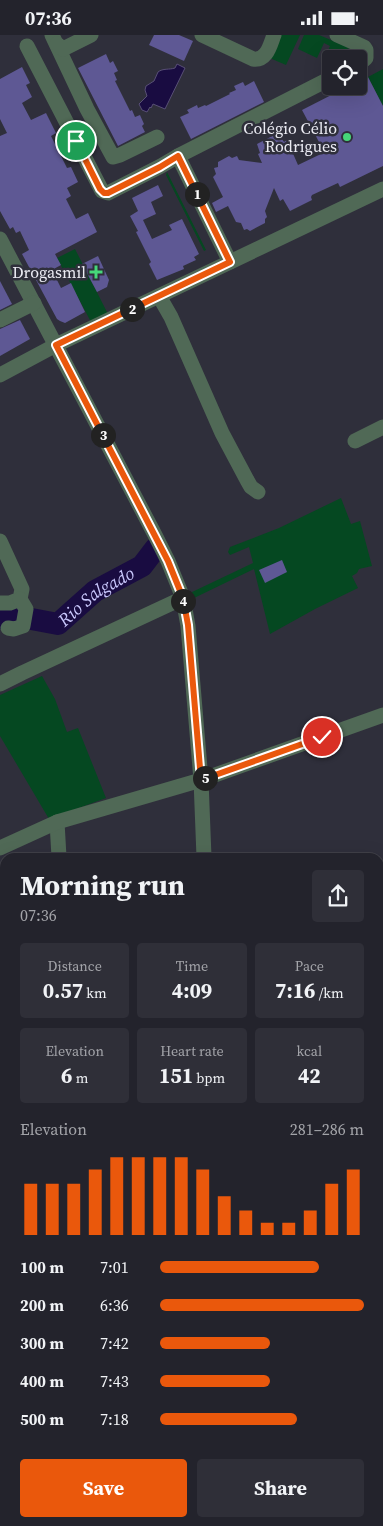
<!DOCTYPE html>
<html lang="en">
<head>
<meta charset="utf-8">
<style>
	body { margin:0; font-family:"Source Serif 4",serif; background:#2f2f38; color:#f1f3f6; height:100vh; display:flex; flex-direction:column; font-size:19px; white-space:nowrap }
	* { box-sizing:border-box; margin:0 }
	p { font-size:16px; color:#a3a4a9 }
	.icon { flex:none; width:28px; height:28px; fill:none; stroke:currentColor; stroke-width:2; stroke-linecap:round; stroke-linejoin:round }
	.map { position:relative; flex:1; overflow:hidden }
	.details { position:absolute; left:0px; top:818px; width:384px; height:674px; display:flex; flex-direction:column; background:#23232c; border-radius:15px 15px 0 0; box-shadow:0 5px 20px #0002,0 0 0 1px #404048 }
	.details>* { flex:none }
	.buttons { position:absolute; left:322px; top:15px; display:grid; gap:10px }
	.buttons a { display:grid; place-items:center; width:45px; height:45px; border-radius:5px; background:#23232c; box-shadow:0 5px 20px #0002,0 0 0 1px #404048; font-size:25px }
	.pin { position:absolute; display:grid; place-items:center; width:42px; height:42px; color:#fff; margin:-21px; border:2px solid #fff; border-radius:50%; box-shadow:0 1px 5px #0007 }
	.km { position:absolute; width:25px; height:25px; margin:-12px; border-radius:50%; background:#222; color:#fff; font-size:14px; line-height:25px; text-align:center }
	.round { display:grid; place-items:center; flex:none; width:52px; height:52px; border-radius:5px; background:#2f2f38 }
	.overview { display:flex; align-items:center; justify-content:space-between; height:85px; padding:0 20px }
	h1 { font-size:28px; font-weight:700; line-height:38px }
	.figures { display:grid; grid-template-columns:repeat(3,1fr); gap:8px; height:85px; padding:5px 20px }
	.figures div { display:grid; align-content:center; border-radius:5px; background:#2f2f38; text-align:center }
	.figures b { font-size:21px; font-weight:700 }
	.figures small { font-size:14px; font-weight:400 }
	.figures p { font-size:14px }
	.chart { height:140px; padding:10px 20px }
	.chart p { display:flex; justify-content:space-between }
	.chart svg { width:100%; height:90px; margin-top:5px; stroke:#ea580c; stroke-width:6 }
	.primary-button { display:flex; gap:10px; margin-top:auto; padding:10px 20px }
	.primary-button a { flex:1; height:58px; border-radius:5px; background:#ea580c; color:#fff; font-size:20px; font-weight:700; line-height:58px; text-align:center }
	.primary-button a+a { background:#2f2f38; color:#f1f3f6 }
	ul { padding:0 20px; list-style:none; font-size:16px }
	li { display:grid; grid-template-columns:80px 60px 1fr; align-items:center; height:38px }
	li i { height:12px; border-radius:6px; background:#ea580c }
	.status { display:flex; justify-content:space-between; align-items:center; height:35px; padding:0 25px; background:#23232c; direction:ltr }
	.status svg { height:14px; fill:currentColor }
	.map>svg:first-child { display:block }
</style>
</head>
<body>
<div class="status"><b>07:36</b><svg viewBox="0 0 49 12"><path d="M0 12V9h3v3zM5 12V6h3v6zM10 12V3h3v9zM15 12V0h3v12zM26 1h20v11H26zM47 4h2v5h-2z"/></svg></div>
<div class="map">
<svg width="383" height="1491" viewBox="0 0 383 1491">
	<rect width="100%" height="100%" fill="#2f2f3b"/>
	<g fill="#054821">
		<polygon points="274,0 300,0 286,30 265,21"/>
		<polygon points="304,0 319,0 350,13 325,21 322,20 324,15 328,16 330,11 324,8 317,23 298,14"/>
		<polygon points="383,34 383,71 368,42"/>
		<polygon points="167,137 206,215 204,216 166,140"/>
		<polygon points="75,214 108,279 91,287 57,223"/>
		<polygon points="341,463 351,489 360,486 372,531 359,534 357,538 352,541 358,553 315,574 270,599 254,534 192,564 190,558 253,528 249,512 230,520 228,517 230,512 279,493"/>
		<polygon points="42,641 55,664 67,697 78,693 106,763 49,784 0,701 0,660"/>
	</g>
	<path fill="#190c41" stroke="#584f76" d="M 177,29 L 185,33 L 165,74 L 153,69 L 151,73 L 150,72 L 147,77 L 142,75 L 139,69 L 147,61 L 145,55 L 146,51 L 154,46 L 158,37 C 163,33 169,35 175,33 Z"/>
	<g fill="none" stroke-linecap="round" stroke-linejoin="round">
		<path stroke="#190c41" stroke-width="22" id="s1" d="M 0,583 L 26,583 L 58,589 L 95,556 L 142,531 L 155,514"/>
	</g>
	<g fill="#5e5894">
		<polygon points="154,0 179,0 193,6 184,26 149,10"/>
		<polygon points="106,19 110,28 113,26 118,36 114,38 117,45 115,46 130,76 132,75 135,82 140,80 144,89 142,91 145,97 118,111 78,33"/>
		<polygon points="22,32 30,48 26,50 32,62 22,68 31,85 46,78 56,98 51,101 67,133 71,132 78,147 67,153 71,161 66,164 76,184 88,178 97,197 55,219 61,230 52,235 61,253 71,248 85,277 65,288 60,286 57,284 22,219 29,215 20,196 16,198 13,192 10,194 0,176 0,101 7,98 0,84 0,44"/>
		<polygon points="368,42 383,71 383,131 340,152 338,148 312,160 311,162 312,165 290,176 283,164 280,166 274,153 265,176 267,182 265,184 265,188 250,196 247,194 244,195 241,188 236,187 228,171 216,177 212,168 223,162 213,142 216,139 214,133 218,132 218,127 229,121 232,123 237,121 239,125 262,128 258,119 260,118 257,109 278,98 284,107 287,105 298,130 323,118 319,107 302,75 349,51 359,51 359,46"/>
		<polygon points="254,46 264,67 191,104 180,82 189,78 187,75 197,70 198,73 205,70 206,71 230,59 229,58 236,55 234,51 243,47 245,51"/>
		<polygon points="158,150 163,161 151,167 156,179 143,185 152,204 172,195 169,190 182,184 199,219 194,222 196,225 183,231 184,234 157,245 149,229 151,227 136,197 138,196 130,181 138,176 132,163"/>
		<polygon points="98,221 109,245 107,252 97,257 82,229"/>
		<polygon points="0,246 12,269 0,275"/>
		<polygon points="20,285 30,304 0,321 0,294"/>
		<polygon points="282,525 287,537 265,548 259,535"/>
	</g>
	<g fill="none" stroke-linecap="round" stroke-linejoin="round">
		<g stroke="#506956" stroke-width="15">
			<polyline points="52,0 87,74 113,122 120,120 157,102"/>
			<path d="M 202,0 L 253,24 C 267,26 270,10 274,0"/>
			<polyline points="337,0 364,12 366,15 366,23 359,29"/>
			<polyline points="57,9 63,14 91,0"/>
			<polyline points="27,11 102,156 108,158 161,131 178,121"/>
			<polyline points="0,204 155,500 168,526 183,563 188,591 201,745 204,822"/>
			<polyline points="230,227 178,121 331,43"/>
			<polyline points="159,261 171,282 222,398 247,445 251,452 258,457"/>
			<polyline points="0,285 34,268"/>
			<polyline points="0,340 56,310 383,154"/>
			<polyline points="355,406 383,392"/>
			<polyline points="0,506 22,554 20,564 10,568 0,568"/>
			<polyline points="8,593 14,594 23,591 26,574 20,564"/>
			<polyline points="0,649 22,638 183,563"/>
			<polyline points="57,787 59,822"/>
			<polyline points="0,813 57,787 201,745 383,680"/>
			<polyline points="0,972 5,971"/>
			<polyline points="379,1025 383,1025"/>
			<polyline points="379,1064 383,1056"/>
			<polyline points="0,1472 5,1473"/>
			<polyline points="110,1486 130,1491"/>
			<polyline points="182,1491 184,1486"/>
			<polyline points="380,1491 383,1490"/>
		</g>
	</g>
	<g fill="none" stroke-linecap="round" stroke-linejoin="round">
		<g stroke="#fff" stroke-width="10">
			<polyline id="route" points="76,106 100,154 104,158 108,158 160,132 178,121 230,227 56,310 168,526 183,563 188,590 201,745 322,702"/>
		</g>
		<use href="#route" stroke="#ea580c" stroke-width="6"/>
	</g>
	<g fill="#46d779" stroke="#2f2f3b" stroke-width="2">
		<circle cx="347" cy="102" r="5"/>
		<path d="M93.5 229.5h5v5h5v5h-5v5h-5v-5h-5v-5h5z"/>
	</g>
	<g text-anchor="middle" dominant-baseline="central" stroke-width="5" stroke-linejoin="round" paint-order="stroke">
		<g font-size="16" fill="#ebebf3" stroke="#2f2f3b" text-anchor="end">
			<text x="337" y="93">Colégio Célio<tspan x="337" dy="18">Rodrigues</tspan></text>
			<text x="86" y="237">Drogasmil</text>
		</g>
		<g font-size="18" font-style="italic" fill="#c8c6fb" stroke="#2f2f3b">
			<text stroke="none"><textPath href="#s1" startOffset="106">Rio Salgado</textPath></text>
		</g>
	</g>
</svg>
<div class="buttons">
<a><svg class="icon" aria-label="locate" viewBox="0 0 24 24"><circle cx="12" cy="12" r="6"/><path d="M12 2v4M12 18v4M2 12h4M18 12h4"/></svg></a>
</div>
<div class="pin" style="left:76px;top:106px;background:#1e9e55"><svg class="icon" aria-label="arrive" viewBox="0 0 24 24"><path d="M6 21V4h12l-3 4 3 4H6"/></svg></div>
<div class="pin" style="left:322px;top:702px;background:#d93025"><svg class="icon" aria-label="check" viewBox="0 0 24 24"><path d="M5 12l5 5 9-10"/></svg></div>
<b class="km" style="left:197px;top:159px">1</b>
<b class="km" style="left:132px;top:274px">2</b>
<b class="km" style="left:103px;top:400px">3</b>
<b class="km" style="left:183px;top:566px">4</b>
<b class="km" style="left:205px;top:743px">5</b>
<section class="details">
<div class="overview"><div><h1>Morning run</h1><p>07:36</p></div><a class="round"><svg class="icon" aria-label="share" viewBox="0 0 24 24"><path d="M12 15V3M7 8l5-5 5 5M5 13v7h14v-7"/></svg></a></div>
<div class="figures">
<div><p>Distance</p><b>0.57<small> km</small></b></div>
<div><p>Time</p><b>4:09</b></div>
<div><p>Pace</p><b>7:16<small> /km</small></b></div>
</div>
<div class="figures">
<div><p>Elevation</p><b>6<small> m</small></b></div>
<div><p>Heart rate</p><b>151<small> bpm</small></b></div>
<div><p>kcal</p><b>42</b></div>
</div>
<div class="chart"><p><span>Elevation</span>281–286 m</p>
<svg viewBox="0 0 160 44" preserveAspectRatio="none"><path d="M5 44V19M15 44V19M25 44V19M35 44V12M45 44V6M55 44V6M65 44V6M75 44V6M85 44V12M95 44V25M105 44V32M115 44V38M125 44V38M135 44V32M145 44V19M155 44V12"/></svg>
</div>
<ul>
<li><b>100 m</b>7:01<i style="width:78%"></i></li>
<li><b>200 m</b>6:36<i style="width:100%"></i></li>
<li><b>300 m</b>7:42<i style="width:54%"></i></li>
<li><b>400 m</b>7:43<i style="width:54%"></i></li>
<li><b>500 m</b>7:18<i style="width:67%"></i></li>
</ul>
<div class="primary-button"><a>Save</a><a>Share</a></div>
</section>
</div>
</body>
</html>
